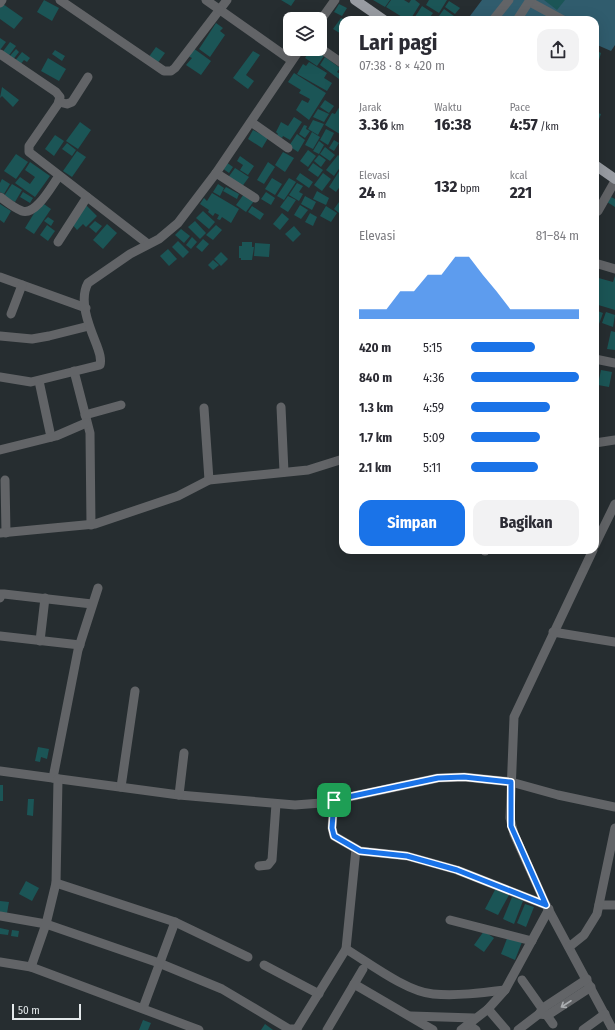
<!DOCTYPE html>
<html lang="id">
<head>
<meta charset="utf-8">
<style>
	body { margin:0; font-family:"Fira Sans Condensed",sans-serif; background:#f2f2f3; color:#2b2b33; height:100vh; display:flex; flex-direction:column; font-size:15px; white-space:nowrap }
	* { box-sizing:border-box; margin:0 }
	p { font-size:13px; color:#7c7c81 }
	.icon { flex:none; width:22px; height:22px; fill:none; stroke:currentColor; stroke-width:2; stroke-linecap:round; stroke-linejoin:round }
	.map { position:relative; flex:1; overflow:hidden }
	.panel { position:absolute; left:339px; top:16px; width:260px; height:538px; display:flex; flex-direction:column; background:#fff; border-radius:12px; box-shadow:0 4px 16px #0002 }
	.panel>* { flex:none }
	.controls { position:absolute; left:283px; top:12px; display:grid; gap:8px }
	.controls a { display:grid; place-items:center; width:44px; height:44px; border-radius:8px; background:#fff; box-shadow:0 4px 16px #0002; font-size:20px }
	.scale { position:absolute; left:12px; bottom:10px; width:69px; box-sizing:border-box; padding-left:4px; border:2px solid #e4e9eb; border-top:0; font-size:11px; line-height:14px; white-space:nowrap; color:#e4e9eb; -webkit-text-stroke:3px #262d30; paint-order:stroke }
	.pin { position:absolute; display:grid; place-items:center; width:34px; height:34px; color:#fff; margin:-17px; border-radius:8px; box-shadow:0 2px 6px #0006 }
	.round { display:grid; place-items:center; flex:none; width:42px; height:42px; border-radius:12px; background:#f2f2f3 }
	.summary { display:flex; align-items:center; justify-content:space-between; height:68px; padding:0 20px }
	h1 { font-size:22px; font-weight:700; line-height:30px }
	.figures { display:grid; grid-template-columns:repeat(3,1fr); gap:6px; height:68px; padding:4px 20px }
	.figures div { display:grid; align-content:center }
	.figures b { font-size:17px; font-weight:700 }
	.figures small { font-size:11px; font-weight:400 }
	.figures p { font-size:11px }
	.chart { height:112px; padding:8px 20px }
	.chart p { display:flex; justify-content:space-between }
	.chart svg { width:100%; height:72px; margin-top:4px; fill:#1a73e8; opacity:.7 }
	.primary-button { display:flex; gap:8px; margin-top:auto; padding:8px 20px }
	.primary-button a { flex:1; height:46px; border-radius:12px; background:#1a73e8; color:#fff; font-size:16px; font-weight:700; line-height:46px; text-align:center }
	.primary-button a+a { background:#f2f2f3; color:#2b2b33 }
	ul { padding:0 20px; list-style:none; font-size:13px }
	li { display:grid; grid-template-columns:64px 48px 1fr; align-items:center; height:30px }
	li i { height:10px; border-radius:5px; background:#1a73e8 }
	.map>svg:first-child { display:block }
</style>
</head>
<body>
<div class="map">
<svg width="615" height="1030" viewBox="0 0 615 1030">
	<rect width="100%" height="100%" fill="#262d30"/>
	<polygon fill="#305c6d" points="482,0 615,0 615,45 611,51 595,44 595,20 542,20 535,17 529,20 467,20"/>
	<g fill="#1b5556">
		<polygon points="44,0 59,8 52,21 37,12"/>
		<polygon points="281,0 295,0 291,6"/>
		<polygon points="373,0 390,0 385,7"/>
		<polygon points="391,0 404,0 409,3 411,0 415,0 420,4 410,20 407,20 386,7"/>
		<polygon points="429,0 447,0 439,13 426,5"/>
		<polygon points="544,0 565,0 557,10"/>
		<polygon points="449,1 460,8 455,14 445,7"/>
		<polygon points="3,4 23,18 14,29 0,19 0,7"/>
		<polygon points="339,4 347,8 342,16 334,12"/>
		<polygon points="422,6 433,13 428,20 413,20"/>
		<polygon points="444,9 454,16 451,20 445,20 439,16"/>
		<polygon points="341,18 343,19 343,35 333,29"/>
		<polygon points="216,23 223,28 220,31 225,35 210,57 199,49"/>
		<polygon points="320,30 326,35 320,44"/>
		<polygon points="0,38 6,42 0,50"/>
		<polygon points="10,42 16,46 7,58 1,54"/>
		<polygon points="156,47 165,53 157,64 148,58"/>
		<polygon points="193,48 211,61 201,75 186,65 192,58 188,56"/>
		<polygon points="16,49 19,52 12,61 8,58"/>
		<polygon points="311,49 324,56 317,66 305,58"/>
		<polygon points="55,50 65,56 62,61 52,54"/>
		<polygon points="595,50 601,53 599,60 595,58"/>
		<polygon points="253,51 260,55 246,75 254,81 248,89 233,78"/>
		<polygon points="22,52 30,58 27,62 24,60 19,66 14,62"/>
		<polygon points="325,57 340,68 337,72 342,75 339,79 320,65"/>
		<polygon points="48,58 66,69 59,81 41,71"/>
		<polygon points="309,62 327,73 324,78 332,83 327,91 297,74 303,64 306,66"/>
		<polygon points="294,73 326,93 309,120 296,110 302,100 308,103 310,99 299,93 301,90 288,82"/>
		<polygon points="2,87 19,100 13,107 2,96 0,98"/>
		<polygon points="325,100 334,106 329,113 320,107"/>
		<polygon points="340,106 343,107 343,136 325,125 332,113 335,114"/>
		<polygon points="318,109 329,114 324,122 313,117"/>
		<polygon points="595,112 601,114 596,127 595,127"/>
		<polygon points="294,117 302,122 290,140 283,136 282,138 277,135 278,134 276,132 281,122 288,126"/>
		<polygon points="313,120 324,124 318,135 308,129"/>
		<polygon points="80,122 91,130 78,149 66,141"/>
		<polygon points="304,125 307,126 306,129 310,131 305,138 299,134"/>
		<polygon points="326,129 334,133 328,145 320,140"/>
		<polygon points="253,130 268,138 262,148 248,139"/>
		<polygon points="312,132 320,137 313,149 305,145"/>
		<polygon points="297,134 305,140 298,152 289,146"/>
		<polygon points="55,135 64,141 54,156 45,149"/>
		<polygon points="334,140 339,143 334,151 329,148"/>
		<polygon points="319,141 324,145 319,154 313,151"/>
		<polygon points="67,143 76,150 72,156 62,149"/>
		<polygon points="325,147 335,155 330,161 320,154"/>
		<polygon points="308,150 316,156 308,167 300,161"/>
		<polygon points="77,151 86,157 72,177 63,171"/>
		<polygon points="283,152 294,158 285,172 275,165"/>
		<polygon points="16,154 28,162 16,179 4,171"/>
		<polygon points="319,155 326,160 321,167 314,161"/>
		<polygon points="338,155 343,159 343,163 334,176 326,170"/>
		<polygon points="240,156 254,166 248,175 240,170 243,165 237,161"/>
		<polygon points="30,162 50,176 35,197 15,183 20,177 30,184 35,177 25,170"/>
		<polygon points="226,162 233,167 229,173 222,168"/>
		<polygon points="268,162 275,167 264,184 257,180"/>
		<polygon points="313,163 323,170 318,177 308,170"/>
		<polygon points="343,165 343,182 336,192 329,187"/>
		<polygon points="235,168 249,177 241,188 227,179"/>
		<polygon points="300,173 313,182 309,188 296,179"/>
		<polygon points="323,173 331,179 322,191 314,185"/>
		<polygon points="272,178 282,184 275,195 265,189"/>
		<polygon points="289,178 296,182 284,200 277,196"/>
		<polygon points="2,179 10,184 4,194 0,192 0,183"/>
		<polygon points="297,183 303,186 299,192 303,194 299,201 289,195"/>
		<polygon points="12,184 22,190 15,202 4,196"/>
		<polygon points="218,184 224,188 220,196 213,192"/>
		<polygon points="226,187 239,194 237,199 223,191"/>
		<polygon points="317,191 329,198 326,205 313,199"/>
		<polygon points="23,192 33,198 30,203 20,197"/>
		<polygon points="266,192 275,198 271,205 261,199"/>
		<polygon points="212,193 239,209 231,223 222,217 220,220 217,219 219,215 215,213 213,216 208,212 209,210 200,204 204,198 207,201"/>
		<polygon points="244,194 254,201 246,212 236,205"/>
		<polygon points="288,196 296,200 288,212 280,207"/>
		<polygon points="305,196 316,202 312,210 301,204"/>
		<polygon points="611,197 615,199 615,207 607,202"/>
		<polygon points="41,202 51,209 34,234 25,228"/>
		<polygon points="339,202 343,206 339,213 334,209"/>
		<polygon points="0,204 11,211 4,223 0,220"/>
		<polygon points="86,205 97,216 86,227 83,224 77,230 72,224"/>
		<polygon points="300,205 308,210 301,219 294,215"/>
		<polygon points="252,206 264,214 260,220 248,212"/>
		<polygon points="326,206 337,213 331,222 320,216"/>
		<polygon points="203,211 215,222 209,229 196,218"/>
		<polygon points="282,213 289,219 280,230 273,224"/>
		<polygon points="310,213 317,217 313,226 305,222"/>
		<polygon points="48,217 54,221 51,226 44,221"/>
		<polygon points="95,221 102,226 96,233 89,227"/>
		<polygon points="195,221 206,233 200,239 188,227"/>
		<polygon points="107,224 117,233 103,249 93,240"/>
		<polygon points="47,225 55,231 48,241 40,235"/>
		<polygon points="216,225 222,230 213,240 206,235"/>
		<polygon points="294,226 301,234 293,242 285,234"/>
		<polygon points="181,229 190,236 184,243 175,235"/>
		<polygon points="192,237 197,242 191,249 186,245"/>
		<polygon points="203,239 209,244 202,252 196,247"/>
		<polygon points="178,241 189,252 183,258 172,247"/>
		<polygon points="242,242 252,242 252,247 254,247 252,260 241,260 241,258 239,258 239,246 242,246"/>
		<polygon points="255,243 270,244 269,257 254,256"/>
		<polygon points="168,249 177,259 169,266 160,256"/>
		<polygon points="221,252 228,259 221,266 214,259"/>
		<polygon points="213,260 219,265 213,270 208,265"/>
		<polygon points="615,276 615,310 595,304 595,277 613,282"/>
		<polygon points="595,310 603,313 595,335"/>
		<polygon points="606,312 615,315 613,327 602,323"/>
		<polygon points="611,331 615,332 615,350 607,349"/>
		<polygon points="601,370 612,372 609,387 598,385"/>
		<polygon points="38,747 49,749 47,759 41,757 40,762 35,761"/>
		<rect x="0" y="785" width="3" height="16"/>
		<polygon points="28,799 34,799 33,816 27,815"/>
		<polygon points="26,881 39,888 32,901 19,894"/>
		<polygon points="496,888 509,895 498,915 485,909"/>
		<polygon points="512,897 523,901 514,924 503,919"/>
		<polygon points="0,901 9,902 7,913 0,912"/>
		<polygon points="525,904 534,907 526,927 517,923"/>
		<polygon points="0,928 9,930 8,935 0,934"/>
		<polygon points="12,930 19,931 18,937 11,936"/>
		<polygon points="484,931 494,938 484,952 474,945"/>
		<polygon points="508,936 522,942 515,960 501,954"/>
		<polygon points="143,1020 151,1023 148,1030 139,1030"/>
		<polygon points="265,1024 273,1030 261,1030"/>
	</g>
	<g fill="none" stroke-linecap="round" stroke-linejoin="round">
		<g stroke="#626467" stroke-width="9">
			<polyline points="60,0 164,71 171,71 175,68 227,0"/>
			<polyline points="206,0 291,60"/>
			<polyline points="530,2 563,20"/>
			<polyline points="0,3 2,0"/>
			<polyline points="493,20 509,0"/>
			<polyline points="517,20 530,0"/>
			<polyline points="320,21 335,0"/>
			<polyline points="320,48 343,64"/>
			<polyline points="0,54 56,92 60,97 58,104 29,146 29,152 148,244"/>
			<polyline points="59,102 67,104 72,102 88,77"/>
			<polyline points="251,122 288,148"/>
			<polyline points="216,173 255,198"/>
			<path d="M 0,197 C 7,202 14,208 22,211 C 36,216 52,185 59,176"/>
			<polyline points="595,213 598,211 615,181"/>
			<polyline points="58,242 87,197"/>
			<polyline points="595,263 615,269"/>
			<polyline points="0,277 86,308"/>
			<polyline points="11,314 22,285"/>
			<polyline points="0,336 32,339 49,336 89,326"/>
			<polyline points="595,359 615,363"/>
			<polyline points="74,371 90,433 91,525"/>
			<path d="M 0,377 L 31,382 L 100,365 C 102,358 99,352 97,346 C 90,328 78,301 88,283 L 130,254 L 159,239 L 178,223 L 216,173 L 300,49"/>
			<polyline points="39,381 51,437"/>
			<polyline points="281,407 284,472"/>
			<polyline points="204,408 209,480"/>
			<polyline points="85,415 121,405"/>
			<polyline points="595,443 615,440"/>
			<polyline points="0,450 56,436 86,423"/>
			<polyline points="5,480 6,533"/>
			<polyline points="0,533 95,524 178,496 209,480 308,470 343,459"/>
			<polyline points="595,545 615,504"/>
			<polyline points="593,550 514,717 510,818 514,834 546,905 613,1030"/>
			<polyline points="485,551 485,550"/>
			<polyline points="0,598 1,594 4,594 92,604"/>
			<polyline points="553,632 615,642"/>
			<polyline points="0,636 80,645"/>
			<polyline points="40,641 45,598"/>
			<polyline points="0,771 179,795 295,805 321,803 438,778 464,777 511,782 558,795 615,807"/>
			<polyline points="53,778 78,650 98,588"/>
			<polyline points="121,787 135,691"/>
			<polyline points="179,795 184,753"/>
			<polyline points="334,800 332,828 334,836 360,851 407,856 457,870 546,905"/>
			<polyline points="259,866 268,865 272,860 276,804"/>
			<polyline points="56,883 175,922 248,957"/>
			<polyline points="599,905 615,905"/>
			<polyline points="0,916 46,924 159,963 222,989 289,1029 297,1029"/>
			<polyline points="450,920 532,941"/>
			<polyline points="569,947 584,935 597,914 615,828"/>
			<polyline points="346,949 356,849"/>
			<polyline points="0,962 31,967 199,1030"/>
			<polyline points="264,965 319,994"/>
			<polyline points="31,967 46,924 56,883 58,779"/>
			<polyline points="522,980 553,1024"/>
			<polyline points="354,984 433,1030"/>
			<polyline points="143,1008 175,922"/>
			<polyline points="488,1009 506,1030"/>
			<polyline points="539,1014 548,1015 591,987"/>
			<polyline points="411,1016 474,1018"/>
			<polyline points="468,1024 476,1030"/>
			<path d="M 296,1030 L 346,949 C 369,963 407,992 433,994 C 457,996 481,993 505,990"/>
			<polyline points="327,1030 363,969"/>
			<polyline points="461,1030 488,1009 505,990 549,909"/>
			<polyline points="518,1030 539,1014 543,1008 587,979"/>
			<polyline points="583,1030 605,1014"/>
		</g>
		<g stroke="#989ca2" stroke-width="10">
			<polyline points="355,0 384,20"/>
			<polyline points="595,165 615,179"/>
		</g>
	</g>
	<defs><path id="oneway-shaft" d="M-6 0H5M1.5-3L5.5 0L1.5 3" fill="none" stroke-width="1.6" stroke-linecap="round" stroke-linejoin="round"/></defs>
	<use stroke="#aaadb0" href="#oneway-shaft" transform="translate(566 1004) rotate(147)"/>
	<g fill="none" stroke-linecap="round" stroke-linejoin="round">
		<g stroke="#fff" stroke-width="8">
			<polygon id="route" points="464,777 511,782 511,826 546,905 457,870 407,856 360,851 334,836 332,828 334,800 438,778"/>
		</g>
		<use href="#route" stroke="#1a73e8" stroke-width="5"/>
	</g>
</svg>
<div class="controls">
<a><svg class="icon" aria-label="layers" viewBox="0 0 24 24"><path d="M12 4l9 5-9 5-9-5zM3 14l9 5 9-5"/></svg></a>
</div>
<div class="scale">50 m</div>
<div class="pin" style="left:334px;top:800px;background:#1e9e55"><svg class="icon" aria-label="arrive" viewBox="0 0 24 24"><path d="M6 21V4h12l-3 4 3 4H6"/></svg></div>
<section class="panel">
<div class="summary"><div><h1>Lari pagi</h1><p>07:38 · 8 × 420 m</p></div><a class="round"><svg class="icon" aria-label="share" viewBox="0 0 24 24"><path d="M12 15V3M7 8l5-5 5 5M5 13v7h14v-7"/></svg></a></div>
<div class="figures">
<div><p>Jarak</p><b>3.36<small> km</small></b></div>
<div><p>Waktu</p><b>16:38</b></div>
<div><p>Pace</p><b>4:57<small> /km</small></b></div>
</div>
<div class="figures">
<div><p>Elevasi</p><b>24<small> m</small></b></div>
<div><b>132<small> bpm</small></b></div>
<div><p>kcal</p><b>221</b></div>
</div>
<div class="chart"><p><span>Elevasi</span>81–84 m</p>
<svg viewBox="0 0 160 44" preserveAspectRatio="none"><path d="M0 44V38L10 38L20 38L30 27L40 27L50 17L60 17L70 6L80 6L90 17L100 27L110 38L120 38L130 38L140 38L150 38L160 38V44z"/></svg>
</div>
<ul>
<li><b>420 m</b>5:15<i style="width:59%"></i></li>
<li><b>840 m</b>4:36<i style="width:100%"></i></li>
<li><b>1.3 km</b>4:59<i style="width:73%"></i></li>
<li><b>1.7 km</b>5:09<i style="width:64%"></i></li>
<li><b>2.1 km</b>5:11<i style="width:62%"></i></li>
</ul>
<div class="primary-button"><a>Simpan</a><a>Bagikan</a></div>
</section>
</div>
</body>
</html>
